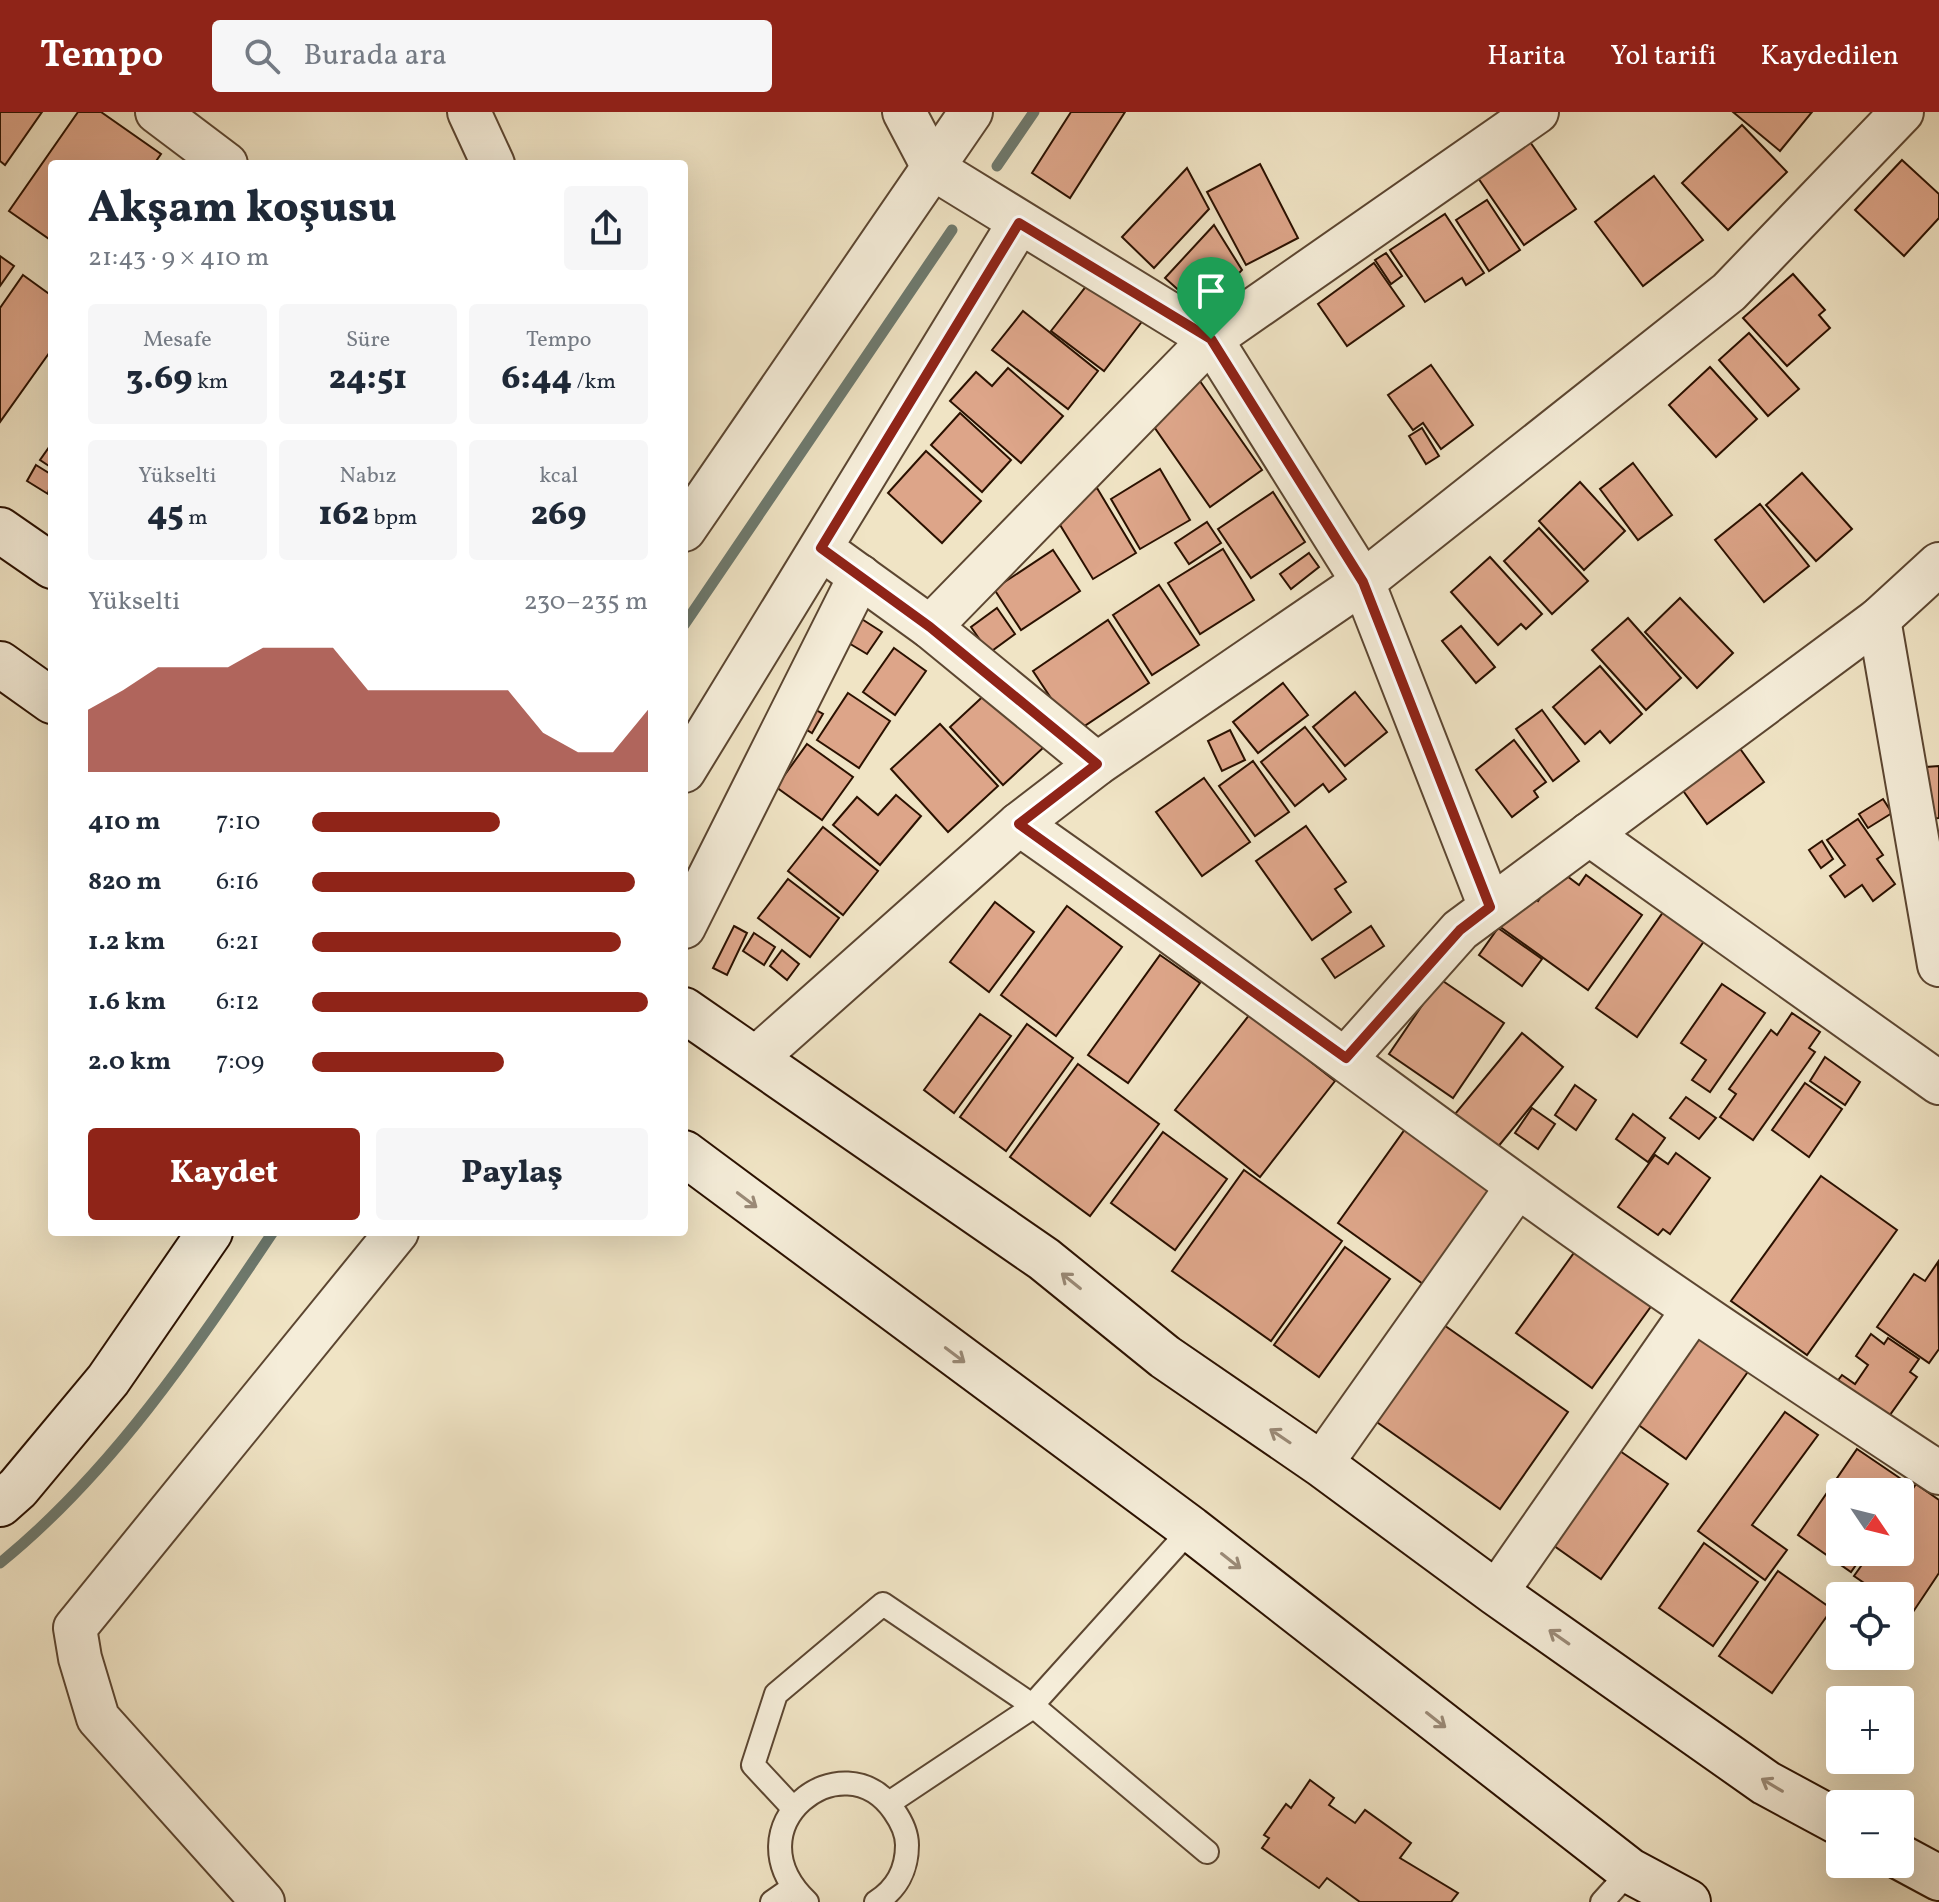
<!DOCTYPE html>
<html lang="tr">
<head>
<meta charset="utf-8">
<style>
	body { margin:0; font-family:Vollkorn,serif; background:#f6f6f7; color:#1f2937; height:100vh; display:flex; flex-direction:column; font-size:30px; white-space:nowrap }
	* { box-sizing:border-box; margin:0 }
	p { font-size:26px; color:#747a83 }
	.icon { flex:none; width:44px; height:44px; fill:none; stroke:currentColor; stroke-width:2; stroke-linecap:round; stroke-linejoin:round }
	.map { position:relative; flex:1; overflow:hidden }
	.panel { position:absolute; left:48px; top:48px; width:640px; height:1076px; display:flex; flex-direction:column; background:#fff; border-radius:8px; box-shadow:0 8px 32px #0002 }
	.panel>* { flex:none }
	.needle { width:52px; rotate:125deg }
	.fabs { position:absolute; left:1826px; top:1366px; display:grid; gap:16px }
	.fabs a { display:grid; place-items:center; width:88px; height:88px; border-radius:8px; background:#fff; box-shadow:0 8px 32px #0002; font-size:40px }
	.pin { position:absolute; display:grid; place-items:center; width:68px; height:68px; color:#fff; margin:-82px -34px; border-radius:50% 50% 50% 0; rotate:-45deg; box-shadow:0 0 8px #0007 }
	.pin .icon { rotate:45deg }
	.round { display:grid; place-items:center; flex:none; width:84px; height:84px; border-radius:8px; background:#f6f6f7 }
	.head { display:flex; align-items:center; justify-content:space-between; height:136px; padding:0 40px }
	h1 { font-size:44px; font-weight:800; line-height:60px }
	.figures { display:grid; grid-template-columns:repeat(3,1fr); gap:12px; height:136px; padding:8px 40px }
	.figures div { display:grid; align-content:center; border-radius:8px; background:#f6f6f7; text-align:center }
	.figures b { font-size:34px; font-weight:800 }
	.figures small { font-size:22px; font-weight:400 }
	.figures p { font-size:22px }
	.chart { height:224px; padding:16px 40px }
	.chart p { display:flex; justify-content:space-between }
	.chart svg { width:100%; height:144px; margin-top:8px; fill:#8f2418; opacity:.7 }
	.primary-button { display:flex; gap:16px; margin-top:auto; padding:16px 40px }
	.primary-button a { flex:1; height:92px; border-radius:8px; background:#8f2418; color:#fff; font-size:32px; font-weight:800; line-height:92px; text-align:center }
	.primary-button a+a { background:#f6f6f7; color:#1f2937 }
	ul { padding:0 40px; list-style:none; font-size:26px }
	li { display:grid; grid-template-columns:128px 96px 1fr; align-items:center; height:60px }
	li i { height:20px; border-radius:10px; background:#8f2418 }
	header { display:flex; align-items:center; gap:48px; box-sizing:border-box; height:112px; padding:0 40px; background:#8f2418; color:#fff }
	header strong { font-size:38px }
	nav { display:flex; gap:44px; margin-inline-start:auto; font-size:28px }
	.search { width:560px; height:72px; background:#f6f6f7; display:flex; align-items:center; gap:20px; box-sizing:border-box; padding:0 28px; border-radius:8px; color:#747a83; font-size:30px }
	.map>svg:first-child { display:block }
</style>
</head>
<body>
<header>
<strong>Tempo</strong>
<div class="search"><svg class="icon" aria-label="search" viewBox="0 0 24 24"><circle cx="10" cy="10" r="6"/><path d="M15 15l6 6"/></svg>Burada ara</div>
<nav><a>Harita</a><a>Yol tarifi</a><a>Kaydedilen</a></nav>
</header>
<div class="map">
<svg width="1939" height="1790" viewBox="0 0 1939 1790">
	<rect width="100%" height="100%" fill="#f0e4c5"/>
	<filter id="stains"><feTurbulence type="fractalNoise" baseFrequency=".0025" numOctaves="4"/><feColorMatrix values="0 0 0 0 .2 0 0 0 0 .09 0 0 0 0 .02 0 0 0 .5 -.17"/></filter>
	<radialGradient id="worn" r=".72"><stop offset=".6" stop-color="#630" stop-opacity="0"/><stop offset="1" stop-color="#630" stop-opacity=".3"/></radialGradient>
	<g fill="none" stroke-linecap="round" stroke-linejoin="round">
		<g stroke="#6e796d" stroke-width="11">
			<polyline points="997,54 1034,0"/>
			<polyline points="684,513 952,118"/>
			<path d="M 0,1451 C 111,1361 194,1238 273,1120"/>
		</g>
	</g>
	<g fill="#dda589" stroke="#2b1100" stroke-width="2">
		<polygon points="0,0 42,0 5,53 0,49"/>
		<polygon points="78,0 101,0 161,42 154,52 52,52 52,129 9,99"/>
		<polygon points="1071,0 1125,0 1070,86 1032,61"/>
		<polygon points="1733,0 1812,0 1780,39"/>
		<polygon points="1742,13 1787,60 1728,118 1682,71"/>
		<polygon points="1526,24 1576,97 1524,133 1474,60"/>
		<polygon points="1902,48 1939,82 1939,106 1904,144 1855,98"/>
		<polygon points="1260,52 1298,126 1246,153 1207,80"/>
		<polygon points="1187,56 1209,97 1154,156 1122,125"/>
		<polygon points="1654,64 1703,128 1643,174 1595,110"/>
		<polygon points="1487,88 1520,138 1489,159 1456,108"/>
		<polygon points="1445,102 1484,161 1466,173 1462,166 1425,190 1390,138"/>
		<polygon points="1214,113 1242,158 1203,200 1165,166"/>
		<polygon points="1386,141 1402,164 1391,172 1375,148"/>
		<polygon points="0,144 14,154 0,174"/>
		<polygon points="1374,151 1404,194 1347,234 1318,192"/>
		<polygon points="1793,162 1825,198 1819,203 1830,216 1787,254 1743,206"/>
		<polygon points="23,163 52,184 52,237 0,310 0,196"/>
		<polygon points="1095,163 1147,203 1104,259 1051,219"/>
		<polygon points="1023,199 1098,259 1068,297 992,238"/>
		<polygon points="1749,221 1799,277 1768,304 1719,248"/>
		<polygon points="1431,253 1473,313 1441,337 1423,311 1413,318 1388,283"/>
		<polygon points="1710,255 1757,307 1716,345 1669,293"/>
		<polygon points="1008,256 1063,304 1021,351 950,289 976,260 992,274"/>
		<polygon points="1195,262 1262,358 1210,395 1143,299"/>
		<polygon points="960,301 1011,348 982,380 931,333"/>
		<polygon points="1422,316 1439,344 1426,352 1409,324"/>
		<polygon points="52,331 52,356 40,348"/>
		<polygon points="926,339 981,389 942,431 888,381"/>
		<polygon points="1633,351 1672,403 1638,428 1600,377"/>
		<polygon points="36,353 52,363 48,382 27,369"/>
		<polygon points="1160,357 1190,408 1140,437 1111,387"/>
		<polygon points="1802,361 1852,417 1816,449 1766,393"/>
		<polygon points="1580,370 1625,419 1584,458 1539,409"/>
		<polygon points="1097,376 1136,441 1093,467 1054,403"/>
		<polygon points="1273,380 1305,430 1251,466 1218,417"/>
		<polygon points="1760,392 1809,454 1764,490 1715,428"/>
		<polygon points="1207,410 1221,431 1189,452 1175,431"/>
		<polygon points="1539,416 1588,469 1552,502 1504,449"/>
		<polygon points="1223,437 1254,488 1200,522 1168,471"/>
		<polygon points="1053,438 1080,479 1021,518 994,477"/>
		<polygon points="1309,441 1319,455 1291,477 1280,462"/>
		<polygon points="1490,445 1542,502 1526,517 1521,512 1498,533 1451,480"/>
		<polygon points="1159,473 1199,533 1152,563 1113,503"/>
		<polygon points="1680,486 1733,541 1697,576 1645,520"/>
		<polygon points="997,496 1015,522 989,541 971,515"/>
		<polygon points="857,504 882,520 867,542 842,527"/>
		<polygon points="1628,506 1681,566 1646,598 1592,538"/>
		<polygon points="1108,508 1149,571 1074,621 1033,559"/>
		<polygon points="1461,514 1495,555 1476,571 1442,529"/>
		<polygon points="894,536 926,559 895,603 863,580"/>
		<polygon points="1600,554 1642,602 1610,631 1600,619 1585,632 1553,595"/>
		<polygon points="1283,571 1308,603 1258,641 1233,610"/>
		<polygon points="991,577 1044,635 1003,673 950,615"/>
		<polygon points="1355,580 1387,620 1345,654 1313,615"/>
		<polygon points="848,581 890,609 859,656 817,628"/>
		<polygon points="807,593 823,602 812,621 797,612"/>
		<polygon points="1542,598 1579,649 1553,669 1516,617"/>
		<polygon points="940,612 998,674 948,720 891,657"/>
		<polygon points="1305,615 1346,667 1329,680 1323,672 1295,694 1261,650"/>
		<polygon points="1230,618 1245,648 1222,659 1208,629"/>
		<polygon points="1514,628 1546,670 1534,679 1538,685 1512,705 1476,658"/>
		<polygon points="1736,631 1764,670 1707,712 1679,673"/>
		<polygon points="807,632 853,665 822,708 776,675"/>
		<polygon points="1253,649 1289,700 1255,724 1219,674"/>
		<polygon points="1939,654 1939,706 1930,707 1926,655"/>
		<polygon points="1204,666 1250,730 1202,764 1156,700"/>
		<polygon points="896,683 921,704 880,753 833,713 857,685 878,703"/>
		<polygon points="1883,687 1892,701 1868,716 1859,702"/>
		<polygon points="1858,707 1883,743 1877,747 1895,772 1873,789 1862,773 1845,785 1830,764 1845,753 1827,728"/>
		<polygon points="1306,714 1346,770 1335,777 1351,800 1312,828 1256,749"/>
		<polygon points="823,715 878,759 843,803 788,759"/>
		<polygon points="1822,729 1833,747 1821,756 1809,738"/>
		<polygon points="1559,758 1579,773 1586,763 1642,803 1588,878 1499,814 1525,779 1538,789"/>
		<polygon points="788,767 839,806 810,845 758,806"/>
		<polygon points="995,790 1034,820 989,880 950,850"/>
		<polygon points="1067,794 1122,835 1056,924 1001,883"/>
		<polygon points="1666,796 1707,825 1637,925 1596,896"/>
		<polygon points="734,814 747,821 727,863 713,856"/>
		<polygon points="1371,814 1384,834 1335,866 1322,847"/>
		<polygon points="1498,816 1542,847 1522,874 1479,843"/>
		<polygon points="754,821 775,835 764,853 743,839"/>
		<polygon points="782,838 799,852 787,868 770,854"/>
		<polygon points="1160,843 1200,871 1128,971 1088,943"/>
		<polygon points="1440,867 1504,911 1453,986 1389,942"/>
		<polygon points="1722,872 1765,901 1710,980 1692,968 1706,948 1681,931"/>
		<polygon points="1792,901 1820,920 1809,936 1815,940 1753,1028 1720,1005 1736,982 1729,977 1771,918 1777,923"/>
		<polygon points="980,902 1011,924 954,1001 924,978"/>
		<polygon points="1250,902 1335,969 1260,1065 1175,998"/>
		<polygon points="1027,912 1073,946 1006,1039 960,1005"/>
		<polygon points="1522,921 1563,955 1497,1036 1455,1002"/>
		<polygon points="1825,945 1860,970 1845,993 1810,969"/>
		<polygon points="1078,952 1159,1012 1090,1104 1010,1045"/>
		<polygon points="1805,971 1842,997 1809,1045 1772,1018"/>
		<polygon points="1575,973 1596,988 1576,1018 1555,1003"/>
		<polygon points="1686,985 1716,1006 1699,1027 1670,1006"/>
		<polygon points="1532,996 1555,1012 1538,1037 1515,1021"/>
		<polygon points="1633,1002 1665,1026 1648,1050 1616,1027"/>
		<polygon points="1413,1006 1505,1072 1430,1177 1338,1111"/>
		<polygon points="1163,1020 1227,1067 1175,1138 1111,1091"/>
		<polygon points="1676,1041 1710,1066 1670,1122 1663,1117 1658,1123 1618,1095 1655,1043 1668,1052"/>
		<polygon points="1244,1058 1342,1129 1271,1229 1172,1159"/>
		<polygon points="1821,1064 1897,1118 1807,1243 1731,1189"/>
		<polygon points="1584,1127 1660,1182 1592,1276 1516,1221"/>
		<polygon points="1345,1135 1390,1167 1319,1265 1274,1233"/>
		<polygon points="1938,1150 1939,1237 1929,1251 1877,1215 1914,1162 1925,1169"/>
		<polygon points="1431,1204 1568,1300 1500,1397 1364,1301"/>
		<polygon points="1700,1216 1752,1254 1686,1347 1633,1309"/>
		<polygon points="1871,1222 1884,1232 1888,1226 1919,1247 1910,1260 1917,1265 1887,1307 1836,1271 1842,1263 1855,1272 1868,1253 1856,1244"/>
		<polygon points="1785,1300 1818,1323 1752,1413 1787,1438 1765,1468 1698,1419"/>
		<polygon points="1617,1337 1668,1372 1601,1467 1550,1431"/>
		<polygon points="1857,1337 1910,1373 1900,1388 1900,1380 1840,1380 1840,1440 1865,1440 1851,1460 1798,1423"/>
		<polygon points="1916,1372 1939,1388 1939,1461 1911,1503 1900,1496 1900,1484 1883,1484 1854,1464 1871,1440 1900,1440 1900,1396"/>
		<polygon points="1704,1431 1758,1470 1713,1534 1659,1496"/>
		<polygon points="1778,1459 1832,1497 1772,1581 1719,1544"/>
		<polygon points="1310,1668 1334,1686 1329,1693 1355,1711 1365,1698 1411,1731 1400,1746 1458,1781 1451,1790 1360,1790 1327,1766 1319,1776 1262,1736 1269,1726 1264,1723 1286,1692 1291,1696"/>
	</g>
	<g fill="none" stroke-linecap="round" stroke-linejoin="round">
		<g stroke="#5c4631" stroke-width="26">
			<g id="lane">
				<polyline points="889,1691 1027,1599 1191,1417"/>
				<polyline points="793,1696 753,1653 776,1582 883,1492 1032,1593 1207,1740"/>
				<polyline points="772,1790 792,1776"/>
				<path d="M 807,1790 C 728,1715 843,1625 894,1699 C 901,1709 907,1720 907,1733 C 907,1757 897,1777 876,1790"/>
				<polyline points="1602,1790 1630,1759"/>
			</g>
		</g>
		<g stroke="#5c4631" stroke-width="46">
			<g id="street">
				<polyline points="157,0 226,52"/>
				<polyline points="469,0 493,52"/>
				<polyline points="904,0 934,57 1211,227 1363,470 1490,795"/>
				<polyline points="684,418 971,0"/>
				<polyline points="837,448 930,515 1097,652"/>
				<polyline points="1879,507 1939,853"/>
				<polyline points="930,515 1211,227 1537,0"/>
				<polyline points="684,659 1019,111"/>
				<path d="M 1019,712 C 1189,830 1352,955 1519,1075 C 1656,1175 1798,1268 1939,1361"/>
				<polyline points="1589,722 1939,971"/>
				<polyline points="684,815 860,464"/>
				<polyline points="1346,946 1460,818 1879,507 1939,452"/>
				<polyline points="759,948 758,944 1019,712 1097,652 1363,470 1729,180 1902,0"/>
				<polyline points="1321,1352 1517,1075"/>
				<polyline points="1496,1481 1693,1198"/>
				<polyline points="263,1790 98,1606 80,1546 75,1516 397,1120"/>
			</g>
		</g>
		<g stroke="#2b1100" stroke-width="48">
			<g id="secondary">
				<polyline points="0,418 52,454"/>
				<polyline points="0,552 52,589"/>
				<polyline points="684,898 1044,1147 1165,1245 1321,1352 1496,1481 1766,1671 1840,1711"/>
				<polyline points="684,1041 1191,1417 1630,1759 1688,1790"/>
				<polyline points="0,1392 18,1376 108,1268 210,1120"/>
				<polyline points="1900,1745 1939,1766"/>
			</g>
		</g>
		<use href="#lane" stroke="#f5edd9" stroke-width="22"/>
		<use href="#street" stroke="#f5edd9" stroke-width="42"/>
		<use href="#secondary" stroke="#f5edd9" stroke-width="44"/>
	</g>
	<defs><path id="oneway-shaft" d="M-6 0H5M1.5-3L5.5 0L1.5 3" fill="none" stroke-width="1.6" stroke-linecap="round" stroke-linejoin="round" transform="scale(2)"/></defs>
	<g stroke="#9a8a77">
		<use href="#oneway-shaft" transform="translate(747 1088) rotate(37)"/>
		<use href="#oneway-shaft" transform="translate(1071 1169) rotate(-141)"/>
		<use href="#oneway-shaft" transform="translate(955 1243) rotate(37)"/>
		<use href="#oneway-shaft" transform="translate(1280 1324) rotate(-146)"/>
		<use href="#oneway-shaft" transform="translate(1231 1449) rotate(38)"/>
		<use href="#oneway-shaft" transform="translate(1559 1525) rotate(-145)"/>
		<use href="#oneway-shaft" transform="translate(1436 1608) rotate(38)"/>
		<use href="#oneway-shaft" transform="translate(1772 1673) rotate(-149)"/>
	</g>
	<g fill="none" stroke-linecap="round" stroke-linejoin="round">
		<g stroke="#fff" stroke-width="16">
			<polygon id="route" points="1019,111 1211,227 1363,470 1490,795 1460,818 1346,946 1019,712 1097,652 930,515 821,436"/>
		</g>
		<use href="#route" stroke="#8f2418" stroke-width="10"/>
	</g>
	<rect width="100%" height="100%" filter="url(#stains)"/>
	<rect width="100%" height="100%" fill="url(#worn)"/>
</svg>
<div class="fabs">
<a><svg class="needle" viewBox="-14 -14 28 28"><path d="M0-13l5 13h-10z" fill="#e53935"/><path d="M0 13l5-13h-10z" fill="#747a83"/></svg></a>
<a><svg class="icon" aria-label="locate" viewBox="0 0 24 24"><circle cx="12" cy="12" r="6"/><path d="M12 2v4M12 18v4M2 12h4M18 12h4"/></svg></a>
<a>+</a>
<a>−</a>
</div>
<div class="pin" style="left:1211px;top:227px;background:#1e9e55"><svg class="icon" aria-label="arrive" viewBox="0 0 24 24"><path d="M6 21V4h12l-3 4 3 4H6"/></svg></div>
<section class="panel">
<div class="head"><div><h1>Akşam koşusu</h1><p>21:43 · 9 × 410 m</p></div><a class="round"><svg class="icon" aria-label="share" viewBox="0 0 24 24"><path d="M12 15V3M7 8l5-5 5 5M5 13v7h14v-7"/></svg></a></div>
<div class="figures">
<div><p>Mesafe</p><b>3.69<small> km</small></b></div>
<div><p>Süre</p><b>24:51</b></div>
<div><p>Tempo</p><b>6:44<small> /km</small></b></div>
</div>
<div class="figures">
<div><p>Yükselti</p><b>45<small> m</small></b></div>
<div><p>Nabız</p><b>162<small> bpm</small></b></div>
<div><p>kcal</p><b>269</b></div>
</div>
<div class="chart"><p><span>Yükselti</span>230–235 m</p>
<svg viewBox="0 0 160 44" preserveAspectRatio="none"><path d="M0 44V25L10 19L20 12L30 12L40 12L50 6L60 6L70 6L80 19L90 19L100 19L110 19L120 19L130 32L140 38L150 38L160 25V44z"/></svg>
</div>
<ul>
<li><b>410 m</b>7:10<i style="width:56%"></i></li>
<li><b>820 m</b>6:16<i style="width:96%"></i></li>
<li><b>1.2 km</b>6:21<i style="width:92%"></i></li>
<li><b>1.6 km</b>6:12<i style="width:100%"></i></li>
<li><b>2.0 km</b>7:09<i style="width:57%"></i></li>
</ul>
<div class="primary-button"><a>Kaydet</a><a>Paylaş</a></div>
</section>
</div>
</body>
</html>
